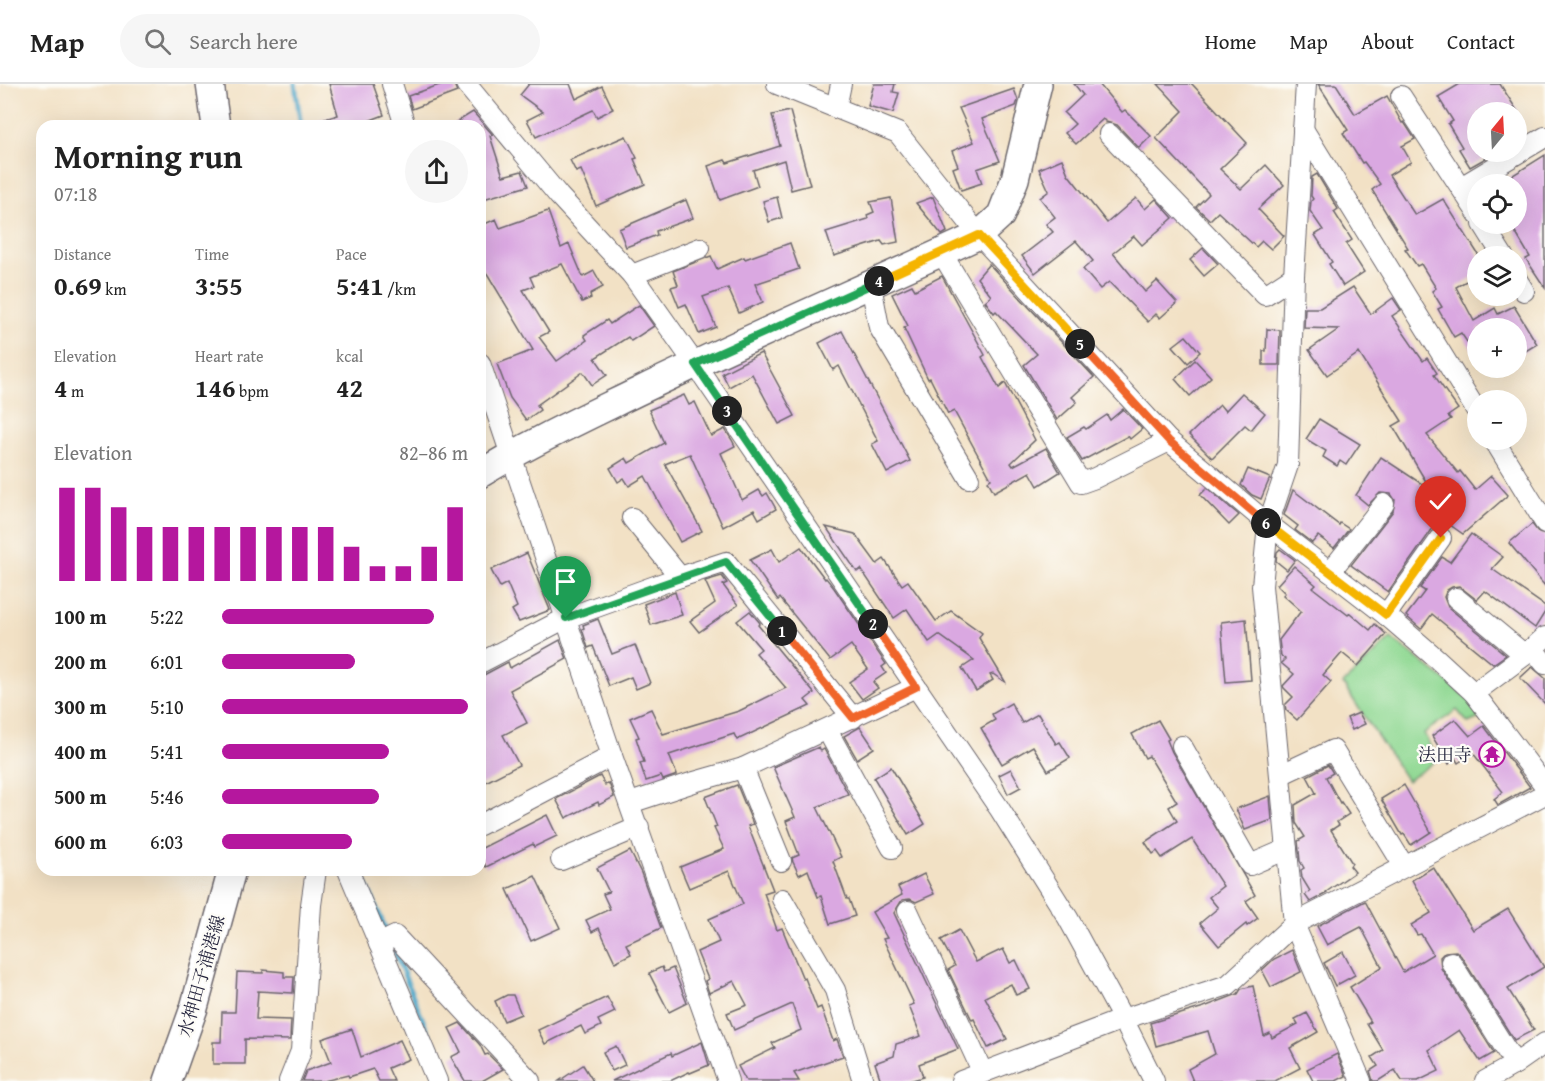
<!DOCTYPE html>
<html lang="en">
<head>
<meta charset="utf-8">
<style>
	body { margin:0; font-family:"Gentium Book Plus","Noto Serif JP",serif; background:#f6f6f6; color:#222; height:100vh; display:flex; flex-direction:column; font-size:22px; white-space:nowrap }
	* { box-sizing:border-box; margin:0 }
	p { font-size:20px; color:#767676 }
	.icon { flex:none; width:33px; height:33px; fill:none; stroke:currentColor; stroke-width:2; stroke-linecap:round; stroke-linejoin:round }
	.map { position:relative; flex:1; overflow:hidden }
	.details { position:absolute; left:36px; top:36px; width:450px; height:756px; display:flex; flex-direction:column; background:#fff; border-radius:18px; box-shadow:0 6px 24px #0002 }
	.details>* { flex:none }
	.needle { width:39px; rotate:18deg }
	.controls { position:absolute; left:1467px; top:18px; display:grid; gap:12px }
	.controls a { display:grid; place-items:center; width:60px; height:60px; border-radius:50%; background:#fff; box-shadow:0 6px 24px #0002; font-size:30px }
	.pin { position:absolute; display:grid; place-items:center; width:51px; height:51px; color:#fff; margin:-62px -26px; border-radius:50% 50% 50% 0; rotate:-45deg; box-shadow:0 0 6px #0007 }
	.pin .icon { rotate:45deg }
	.km { position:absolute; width:30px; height:30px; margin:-15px; border-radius:50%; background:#222; color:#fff; font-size:16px; line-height:30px; text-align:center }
	.round { display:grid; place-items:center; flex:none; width:63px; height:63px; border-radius:32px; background:#f6f6f6 }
	.summary { display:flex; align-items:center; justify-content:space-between; height:102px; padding:0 18px }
	h1 { font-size:33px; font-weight:700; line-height:45px }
	.metrics { display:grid; grid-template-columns:repeat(3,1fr); gap:9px; height:102px; padding:6px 18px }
	.metrics div { display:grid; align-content:center }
	.metrics b { font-size:26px; font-weight:700 }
	.metrics small { font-size:16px; font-weight:400 }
	.metrics p { font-size:16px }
	.chart { height:168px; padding:12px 18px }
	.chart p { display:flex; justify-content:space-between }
	.chart svg { width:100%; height:108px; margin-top:6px; stroke:#b5179e; stroke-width:6 }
	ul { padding:0 18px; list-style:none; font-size:20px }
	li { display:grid; grid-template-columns:96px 72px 1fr; align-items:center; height:45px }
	li i { height:15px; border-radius:8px; background:#b5179e }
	header { display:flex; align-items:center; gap:36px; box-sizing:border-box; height:84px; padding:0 30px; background:#fff; border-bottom:2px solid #e0e0e0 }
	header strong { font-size:28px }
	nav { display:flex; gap:33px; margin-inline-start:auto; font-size:21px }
	.search { width:420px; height:54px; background:#f6f6f6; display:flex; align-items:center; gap:15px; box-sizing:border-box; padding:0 21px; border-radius:33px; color:#767676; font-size:22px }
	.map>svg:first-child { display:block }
</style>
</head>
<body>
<header>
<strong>Map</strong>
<div class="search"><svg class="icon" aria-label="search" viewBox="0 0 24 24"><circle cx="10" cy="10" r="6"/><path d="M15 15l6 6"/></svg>Search here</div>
<nav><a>Home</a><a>Map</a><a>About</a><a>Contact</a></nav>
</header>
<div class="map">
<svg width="1545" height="997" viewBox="0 0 1545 997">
	<rect width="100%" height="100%" fill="#fdfcf7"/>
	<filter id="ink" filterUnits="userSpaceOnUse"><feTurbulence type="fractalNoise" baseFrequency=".0167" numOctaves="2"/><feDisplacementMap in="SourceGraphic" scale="12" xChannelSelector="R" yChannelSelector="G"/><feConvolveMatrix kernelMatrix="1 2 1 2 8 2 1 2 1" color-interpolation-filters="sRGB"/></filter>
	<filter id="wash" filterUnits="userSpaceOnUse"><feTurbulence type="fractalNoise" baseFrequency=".008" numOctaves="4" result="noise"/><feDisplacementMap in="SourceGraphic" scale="24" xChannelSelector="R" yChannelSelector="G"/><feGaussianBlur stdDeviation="1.35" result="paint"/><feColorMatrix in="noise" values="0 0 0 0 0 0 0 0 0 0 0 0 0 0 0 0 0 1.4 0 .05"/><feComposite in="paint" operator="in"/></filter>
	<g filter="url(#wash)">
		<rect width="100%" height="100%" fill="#f2e1c5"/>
		<polygon fill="#92d994" stroke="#5a7e68" stroke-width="1.5" points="1391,554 1468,614 1485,632 1468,639 1457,626 1424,649 1437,676 1407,697 1343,600"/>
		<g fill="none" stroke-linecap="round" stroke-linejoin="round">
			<g stroke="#4aa6c8" stroke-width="5">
				<polyline points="295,0 301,42"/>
				<polyline points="360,786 388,851"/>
				<polyline points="391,859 448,997"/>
			</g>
		</g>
		<g id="blocks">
			<g fill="#daa8e1">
				<polygon points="329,0 373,0 384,31 355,42 313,42 312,39 338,31"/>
				<polygon points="442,0 454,0 457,8 412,25 408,12"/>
				<polygon points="529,0 570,0 576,15 602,2 613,25 597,33 593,26 536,53 527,36 543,28 520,11"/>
				<polygon points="874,0 895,0 893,8 899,9 893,29 868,22"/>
				<polygon points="1074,0 1099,0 1122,28 1125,26 1151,52 1139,64 1117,41 1106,38 1103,35 1076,60 1065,49 1075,40 1064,29 1083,11"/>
				<polygon points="1158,0 1192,0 1247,59 1220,85 1241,105 1266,81 1284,101 1258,125 1284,152 1271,165 1262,157 1256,163 1218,128 1210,136 1196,123 1209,110 1156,54 1183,27"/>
				<polygon points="1318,0 1336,0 1355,30 1387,12 1402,39 1404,38 1415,55 1402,62 1411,78 1389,91 1415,131 1443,115 1478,170 1478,190 1456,203 1474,237 1495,224 1498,230 1514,222 1537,260 1516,273 1516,244 1478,244 1478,274 1461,249 1454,253 1438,225 1442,223 1432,207 1436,204 1421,180 1417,182 1405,165 1408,164 1372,106 1380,100 1364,78 1362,79 1343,49 1348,46"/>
				<polygon points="1460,0 1500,0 1518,28 1478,28 1478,68 1482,68 1486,74 1470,83 1459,65 1462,63 1448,40 1453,37 1438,13"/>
				<polygon points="1014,5 1018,16 1016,22 982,35 1000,77 977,85 982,99 961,106 953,84 958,82 952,67 974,58 959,24"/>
				<polygon points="790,27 810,101 791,106 784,76 753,86 758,102 720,116 708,82 725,76 727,79 780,62 772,31"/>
				<polygon points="473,28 493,51 490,52 503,92 522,87 528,102 480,116 480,42 450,42"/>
				<polygon points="626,52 637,74 634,75 645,100 596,122 581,86 576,88 570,76"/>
				<polygon points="1545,71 1545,204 1526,175 1530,173 1514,146 1516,144 1516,100 1489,100 1500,94 1502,98"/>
				<polygon points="1062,75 1068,90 1107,139 1136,114 1145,125 1156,115 1173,134 1142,161 1134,152 1113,169 1145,208 1157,197 1177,219 1160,234 1156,230 1148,238 1109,198 1100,205 1083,185 1093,177 1076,157 1035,189 1022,172 1053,148 1046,140 1055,133 1040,114 1049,107 1039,85"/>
				<polygon points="1317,90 1338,125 1334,128 1352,156 1346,160 1364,188 1343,202 1329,180 1332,178 1315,151 1323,146 1310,127 1311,117 1313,115 1311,112 1312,93"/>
				<polygon points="777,113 782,134 769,138 763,117"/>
				<polygon points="933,113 947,148 942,151 916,119"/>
				<polygon points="891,114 898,158 884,161 881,157 834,172 826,148 868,135 867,131 874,128 870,118"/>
				<polygon points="686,116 693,134 656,147 657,151 626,163 619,145"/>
				<polygon points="548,127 561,164 569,160 583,193 594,187 603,203 590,210 591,214 582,218 562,180 530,193 534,202 523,206 549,248 539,253 557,277 587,256 584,251 607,236 610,240 639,221 654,242 631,257 628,253 595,274 607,291 592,301 583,288 537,321 540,326 526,336 510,314 497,280 533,266 488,191 480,181 480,142 496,135 500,144"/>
				<polygon points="790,159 799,185 755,200 763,218 739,229 728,204 703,213 716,243 699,250 686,220 679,223 671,203 678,201 673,187 711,172 717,185 744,173 745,175"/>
				<polygon points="1203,164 1218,180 1204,192 1190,176"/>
				<polygon points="989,180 1094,293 1072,313 1077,318 1057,336 1024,281 1037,270 996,227 994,229 985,217 991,212 977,194"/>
				<polygon points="942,192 985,271 982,273 999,304 1005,299 1035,356 1011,379 1013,382 1046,364 1060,388 1038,402 1030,388 994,408 988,397 991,395 954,327 948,330 930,294 928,295 904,244 908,242 892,210 912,201 915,206"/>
				<polygon points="1353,203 1371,230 1393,214 1401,226 1392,232 1423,277 1427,274 1437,289 1434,291 1458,325 1448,332 1451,335 1427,351 1458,389 1460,387 1475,406 1491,392 1508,411 1463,450 1440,434 1388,508 1351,481 1393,427 1395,416 1391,410 1380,409 1368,421 1356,411 1381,373 1431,406 1393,342 1402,337 1359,269 1327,291 1309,266 1339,245 1304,244 1305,224 1320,224"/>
				<polygon points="1267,245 1280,246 1279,281 1263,281 1263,267 1266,267"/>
				<polygon points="842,247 910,377 887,389 872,360 878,357 839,282 833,286 819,259"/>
				<polygon points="1186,252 1200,268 1188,279 1173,262"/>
				<polygon points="761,269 795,332 779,340 752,290 729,303 722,289"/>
				<polygon points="1195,276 1211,293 1190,312 1175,295"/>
				<polygon points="1242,309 1265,329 1251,346 1245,341 1212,374 1189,351 1220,321 1225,327"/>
				<polygon points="684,311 689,321 695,318 711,352 725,345 732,356 735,362 721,369 742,416 759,406 763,412 767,409 776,425 759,435 754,426 723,443 690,370 665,380 702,447 680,458 645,392 629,402 624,394 618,398 610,384 626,374 629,379 664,359 649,326"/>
				<polygon points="1123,325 1142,345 1130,355 1128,352 1082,377 1067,353 1084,343 1086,345 1107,331 1110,336"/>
				<polygon points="1319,335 1360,360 1346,381 1340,377 1337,382 1323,373 1326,367 1306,355"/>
				<polygon points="1248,385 1270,394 1261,415 1252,411 1241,401"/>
				<polygon points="1207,404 1239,431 1229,441 1200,411"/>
				<polygon points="1293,406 1339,441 1340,439 1349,445 1334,464 1318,452 1312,459 1295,446 1298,442 1284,431"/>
				<polygon points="1532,440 1539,449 1545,451 1545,502 1509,459"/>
				<polygon points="826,443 855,450 877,480 884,475 902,501 908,497 936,537 951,527 982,549 979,554 1006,599 993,590 990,591 993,596 976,607 962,584 974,576 939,551 929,558 907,525 894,534 861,485 857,488"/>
				<polygon points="1471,450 1503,473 1492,485 1545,522 1545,528 1535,544 1485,507 1477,516 1459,502 1452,503 1447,506 1444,513 1448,523 1506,571 1493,580 1432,530 1421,545 1406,532 1425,507 1420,504 1442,473 1450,478"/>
				<polygon points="801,463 825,495 826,494 834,504 886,580 882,583 886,589 873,598 878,604 862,615 849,598 868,585 851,561 830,576 780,514 778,516 750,476 772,465 779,478"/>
				<polygon points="1280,465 1295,476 1287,486 1276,477 1277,468"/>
				<polygon points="527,469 550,526 519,538 512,526 517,523 507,499 500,503 491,486"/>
				<polygon points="1294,482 1316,501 1313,504 1348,531 1350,529 1370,546 1375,540 1386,550 1358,582 1342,569 1323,591 1331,598 1297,636 1286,626 1285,621 1293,613 1284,604 1283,602 1294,590 1281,579 1285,575 1281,572 1279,556 1301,527 1283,511 1285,509 1277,501"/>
				<polygon points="722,492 727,499 723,501 738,521 699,548 690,537 715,519 705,497"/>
				<polygon points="675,508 682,531 651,541 644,520"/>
				<polygon points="750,527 760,539 758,541 814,609 805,616 810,622 737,656 734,650 669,671 677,691 663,696 661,692 646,697 640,679 644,678 636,654 639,653 630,634 651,625 663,650 739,627 786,604 756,569 761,565 737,537"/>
				<polygon points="598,535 612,570 635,561 650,599 636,605 631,593 609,602 593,562 588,564 582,545 584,544 583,541"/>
				<polygon points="1246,535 1251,596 1226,598 1221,538"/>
				<polygon points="560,556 567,575 510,606 527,639 503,651 519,681 480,701 480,593 508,578 510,584"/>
				<polygon points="1532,583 1545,594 1545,620 1520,594"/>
				<polygon points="1011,619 1022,639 1038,630 1056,660 1060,658 1070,674 1048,687 1033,662 1002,680 981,644 995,636 992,630"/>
				<polygon points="1359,629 1365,640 1352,646 1347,634"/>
				<polygon points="1455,635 1470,652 1484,642 1530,703 1498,721 1494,715 1503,708 1473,669 1458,679 1455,674 1449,680 1432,652"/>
				<polygon points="1158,636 1169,655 1167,656 1172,668 1255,811 1246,817 1258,834 1247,842 1246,840 1219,862 1200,839 1218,824 1209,813 1223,802 1192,755 1162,774 1157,767 1153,770 1145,758 1177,737 1169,723 1177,718 1149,672 1145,674 1132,650"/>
				<polygon points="860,643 874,664 857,675 844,652"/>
				<polygon points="819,663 821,667 824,665 848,710 817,723 841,773 833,777 847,815 849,815 855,832 830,840 821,812 818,813 808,786 799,791 793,778 792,774 799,771 786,737 795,733 773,683"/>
				<polygon points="1328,681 1333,689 1326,693 1340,719 1341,718 1349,730 1337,738 1339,741 1331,746 1352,779 1350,782 1355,788 1326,808 1327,809 1310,818 1305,811 1310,807 1302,794 1301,786 1304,784 1300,777 1298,757 1305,753 1296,739 1295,721 1316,709 1307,692"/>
				<polygon points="891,683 925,740 908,751 874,694"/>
				<polygon points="1011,685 1021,703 1008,710 999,691"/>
				<polygon points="600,692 605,701 609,699 614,713 599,721 598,718 566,734 556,715"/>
				<polygon points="737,701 753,740 748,742 773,806 764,809 777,846 782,844 803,895 805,894 817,925 821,923 833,957 837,955 843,972 794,989 799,997 746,997 738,982 775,964 772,959 801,946 792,920 734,946 727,929 747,921 734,897 709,909 705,897 708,895 697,868 719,858 709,835 743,820 729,787 689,804 680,783 724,765 714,744 717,743 705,713"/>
				<polygon points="1404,701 1431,748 1411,761 1404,750 1402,751 1381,715"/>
				<polygon points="1270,712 1272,736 1245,746 1236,725"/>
				<polygon points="547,731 557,752 534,763 533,760 486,783 480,772 480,765"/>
				<polygon points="630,767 641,789 661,844 626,860 631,870 615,878 599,844 592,848 586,836 610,825 603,810 609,808 597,784"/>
				<polygon points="1433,783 1473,846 1508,825 1544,883 1508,905 1534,946 1514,956 1461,872 1456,867 1445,868 1440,873 1441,884 1494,969 1480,977 1459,946 1429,966 1439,987 1418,997 1402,997 1395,986 1378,997 1373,997 1370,987 1378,982 1372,973 1383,966 1367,940 1371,938 1350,903 1382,883 1361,843 1327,861 1317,842 1365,817 1403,888 1433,870 1421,850 1417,851 1411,841 1431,829 1412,796"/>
				<polygon points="924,790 934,810 916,818 910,815 902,816 894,829 958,965 919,980 923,993 909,997 881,997 875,979 894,972 896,960 921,952 909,922 914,920 883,855 887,854 872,828 902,811 898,803"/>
				<polygon points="535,792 560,844 531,857 507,805"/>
				<polygon points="959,846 976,878 1003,865 1010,879 1016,876 1030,905 1016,911 1011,900 985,913 1007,955 988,964 974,935 972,936 948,886 955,882 941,856"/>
				<polygon points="1292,866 1301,888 1271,903 1262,886 1274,875"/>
				<polygon points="1343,868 1355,891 1335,902 1324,879"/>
				<polygon points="662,883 664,888 673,884 687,919 669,928 649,889"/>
				<polygon points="263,886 284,888 284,893 294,893 293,909 258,907 256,935 291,936 290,956 245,955 245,980 213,980 213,958 221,958 222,928 235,928 237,888 263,889"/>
				<polygon points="1253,902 1264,952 1270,949 1272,954 1298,940 1295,935 1307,929 1318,948 1290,964 1300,984 1275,997 1193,997 1188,985 1215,970 1208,947 1156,962 1150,939 1204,923 1238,910 1241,905"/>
				<polygon points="507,911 513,911 521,930 504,937 495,917"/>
				<polygon points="607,913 615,928 598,936 601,942 585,950 581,942 545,960 538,946"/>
				<polygon points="460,939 480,961 485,971 488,970 503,985 482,997 465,997 451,973 461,968 449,944"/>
				<polygon points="352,945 361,973 400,956 409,975 388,984 394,997 379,997 373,985 349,993 348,991 324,997 302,997 306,987 331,978 322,955"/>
				<polygon points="702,958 709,981 690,989 689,988 670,997 612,997 671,969 672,972"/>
				<polygon points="616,962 625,981 612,987 603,968"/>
				<polygon points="1337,970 1346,992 1336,997 1313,997 1307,985"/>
				<polygon points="583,981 593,997 559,997"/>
			</g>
		</g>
	</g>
	<g filter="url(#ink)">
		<use href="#blocks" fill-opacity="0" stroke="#6b656b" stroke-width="1.5"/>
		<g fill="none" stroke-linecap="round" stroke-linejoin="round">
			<g stroke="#6b656b" stroke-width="22">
				<g id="street">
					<polyline points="392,0 405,42"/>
					<polyline points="466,0 559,112 632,191 695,280 999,724 1068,834 1123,935 1154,997"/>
					<polyline points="777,0 898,49 979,151 1169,357 1268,440 1386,531 1436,574 1474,609 1545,702"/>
					<polyline points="1306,0 1294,192 1288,381 1268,440 1262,502 1294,840 1361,997"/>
					<polyline points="1401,12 1478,130"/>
					<polyline points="836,24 841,0"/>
					<polyline points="1303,45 1478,329"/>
					<polyline points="1109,50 1265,211 1294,192"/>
					<polyline points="1461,103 1545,53"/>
					<polyline points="1483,140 1503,172"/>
					<polyline points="941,168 1081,399 1095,394 1169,357"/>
					<polyline points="632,191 700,164"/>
					<polyline points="1516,194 1524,207"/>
					<polyline points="871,201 879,243 969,394"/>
					<polyline points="480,279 612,672 728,997"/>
					<polyline points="1494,356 1545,439"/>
					<polyline points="632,434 680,493 726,478 853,634"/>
					<polyline points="1330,488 1384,420"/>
					<polyline points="1456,514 1525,571"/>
					<polyline points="1386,531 1441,454"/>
					<polyline points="1532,564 1545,580"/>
					<polyline points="480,579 566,534 680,493"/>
					<polyline points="1474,609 1525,571 1545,553"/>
					<polyline points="827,646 892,764"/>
					<polyline points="1182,662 1250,781 1287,765"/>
					<polyline points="743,684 781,777"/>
					<polyline points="1280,691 1333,666 1404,782"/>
					<polyline points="630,719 694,698 743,684 916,603"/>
					<polyline points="480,741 612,672"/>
					<polyline points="561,776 639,743"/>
					<polyline points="348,786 437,997"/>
					<polyline points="782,815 835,906 863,997"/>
					<polyline points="908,827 983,989"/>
					<polyline points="379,860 395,852 530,997"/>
					<polyline points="1451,878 1515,980"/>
					<polyline points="289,997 301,967 311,821 316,786"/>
					<polyline points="961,997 1123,935 1228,901 1294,840 1545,710"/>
					<polyline points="1485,997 1515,980 1545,959"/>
				</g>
			</g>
			<g stroke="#6b656b" stroke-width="30">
				<g id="secondary">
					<polyline points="210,0 216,42"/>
					<path d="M 480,390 C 530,359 584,334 637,308 C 750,253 865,204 979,151 L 1001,131 L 1015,95 L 1038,0"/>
					<polyline points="168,997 194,924 232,786"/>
				</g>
			</g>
			<use href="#street" stroke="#fff" stroke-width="20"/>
			<use href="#secondary" stroke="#fff" stroke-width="27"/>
		</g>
	</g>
	<g fill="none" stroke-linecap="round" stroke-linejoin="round" filter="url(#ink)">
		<g stroke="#fff" stroke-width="12">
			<polyline id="split-1" points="566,534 726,478 782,547"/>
		</g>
		<g stroke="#fff" stroke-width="12">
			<polyline id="split-2" points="782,547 853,634 916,603 873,540"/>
		</g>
		<g stroke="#fff" stroke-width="12">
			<polyline id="split-3" points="727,327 873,540"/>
		</g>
		<g stroke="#fff" stroke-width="12">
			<polyline id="split-4" points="727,327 695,280 879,197"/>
		</g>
		<g stroke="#fff" stroke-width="12">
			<polyline id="split-5" points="879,197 979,151 1080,260"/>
		</g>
		<g stroke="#fff" stroke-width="12">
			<polyline id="split-6" points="1080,260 1169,357 1266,439"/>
		</g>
		<g stroke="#fff" stroke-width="12">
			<polyline id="split-7" points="1266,439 1386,531 1441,454"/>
		</g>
		<use href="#split-1" stroke="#22a559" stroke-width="8"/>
		<use href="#split-2" stroke="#f0652b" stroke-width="8"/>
		<use href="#split-3" stroke="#22a559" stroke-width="8"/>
		<use href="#split-4" stroke="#22a559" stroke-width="8"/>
		<use href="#split-5" stroke="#f5b400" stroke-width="8"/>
		<use href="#split-6" stroke="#f0652b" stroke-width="8"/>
		<use href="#split-7" stroke="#f5b400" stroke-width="8"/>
	</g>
	<defs>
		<g id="temple-ring" transform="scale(1.35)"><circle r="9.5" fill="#fdfcf7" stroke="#b5179e" stroke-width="1.5"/><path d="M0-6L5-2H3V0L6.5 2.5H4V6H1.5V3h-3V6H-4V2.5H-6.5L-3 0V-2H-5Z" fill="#b5179e"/></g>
	</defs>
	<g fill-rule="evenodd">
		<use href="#temple-ring" x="1492" y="670"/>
	</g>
	<g text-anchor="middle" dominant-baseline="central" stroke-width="4.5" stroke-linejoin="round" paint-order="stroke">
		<g font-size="18" fill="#22223b" stroke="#fdfcf7" text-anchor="end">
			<text x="1472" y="670">法田寺</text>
		</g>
		<g font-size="18" fill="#22223b" stroke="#fdfcf7">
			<text transform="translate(201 892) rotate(-74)">水神田子浦港線</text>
		</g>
	</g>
</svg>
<div class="controls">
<a><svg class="needle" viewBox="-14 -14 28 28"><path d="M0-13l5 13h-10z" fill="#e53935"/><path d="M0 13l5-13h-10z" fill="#767676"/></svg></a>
<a><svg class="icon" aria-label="locate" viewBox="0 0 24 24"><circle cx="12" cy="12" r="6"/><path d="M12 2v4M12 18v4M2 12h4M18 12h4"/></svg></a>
<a><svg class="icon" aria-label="layers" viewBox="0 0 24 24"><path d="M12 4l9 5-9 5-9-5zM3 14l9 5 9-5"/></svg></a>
<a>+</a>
<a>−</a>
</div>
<div class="pin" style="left:566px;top:534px;background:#1e9e55"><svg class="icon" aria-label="arrive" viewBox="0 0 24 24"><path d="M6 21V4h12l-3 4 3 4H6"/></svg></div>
<div class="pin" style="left:1441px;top:454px;background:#d93025"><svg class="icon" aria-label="check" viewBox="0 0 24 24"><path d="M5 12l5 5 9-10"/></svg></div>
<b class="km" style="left:782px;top:547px">1</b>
<b class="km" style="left:873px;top:540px">2</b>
<b class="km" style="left:727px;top:327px">3</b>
<b class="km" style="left:879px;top:197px">4</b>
<b class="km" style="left:1080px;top:260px">5</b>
<b class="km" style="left:1266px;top:439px">6</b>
<section class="details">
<div class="summary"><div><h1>Morning run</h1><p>07:18</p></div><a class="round"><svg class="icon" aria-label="share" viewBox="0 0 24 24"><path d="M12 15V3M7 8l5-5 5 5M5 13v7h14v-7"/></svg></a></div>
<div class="metrics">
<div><p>Distance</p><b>0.69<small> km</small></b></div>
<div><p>Time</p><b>3:55</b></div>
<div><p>Pace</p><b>5:41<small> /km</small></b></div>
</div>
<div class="metrics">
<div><p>Elevation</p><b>4<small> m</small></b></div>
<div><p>Heart rate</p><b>146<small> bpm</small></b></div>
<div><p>kcal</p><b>42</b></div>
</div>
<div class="chart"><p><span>Elevation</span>82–86 m</p>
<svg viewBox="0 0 160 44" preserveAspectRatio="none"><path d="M5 44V6M15 44V6M25 44V14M35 44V22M45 44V22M55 44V22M65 44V22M75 44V22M85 44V22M95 44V22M105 44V22M115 44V30M125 44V38M135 44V38M145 44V30M155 44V14"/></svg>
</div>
<ul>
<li><b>100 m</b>5:22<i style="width:86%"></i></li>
<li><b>200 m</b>6:01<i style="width:54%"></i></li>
<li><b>300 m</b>5:10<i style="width:100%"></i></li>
<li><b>400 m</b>5:41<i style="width:68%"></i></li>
<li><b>500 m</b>5:46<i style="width:64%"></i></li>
<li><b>600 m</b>6:03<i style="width:53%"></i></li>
</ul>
</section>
</div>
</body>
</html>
